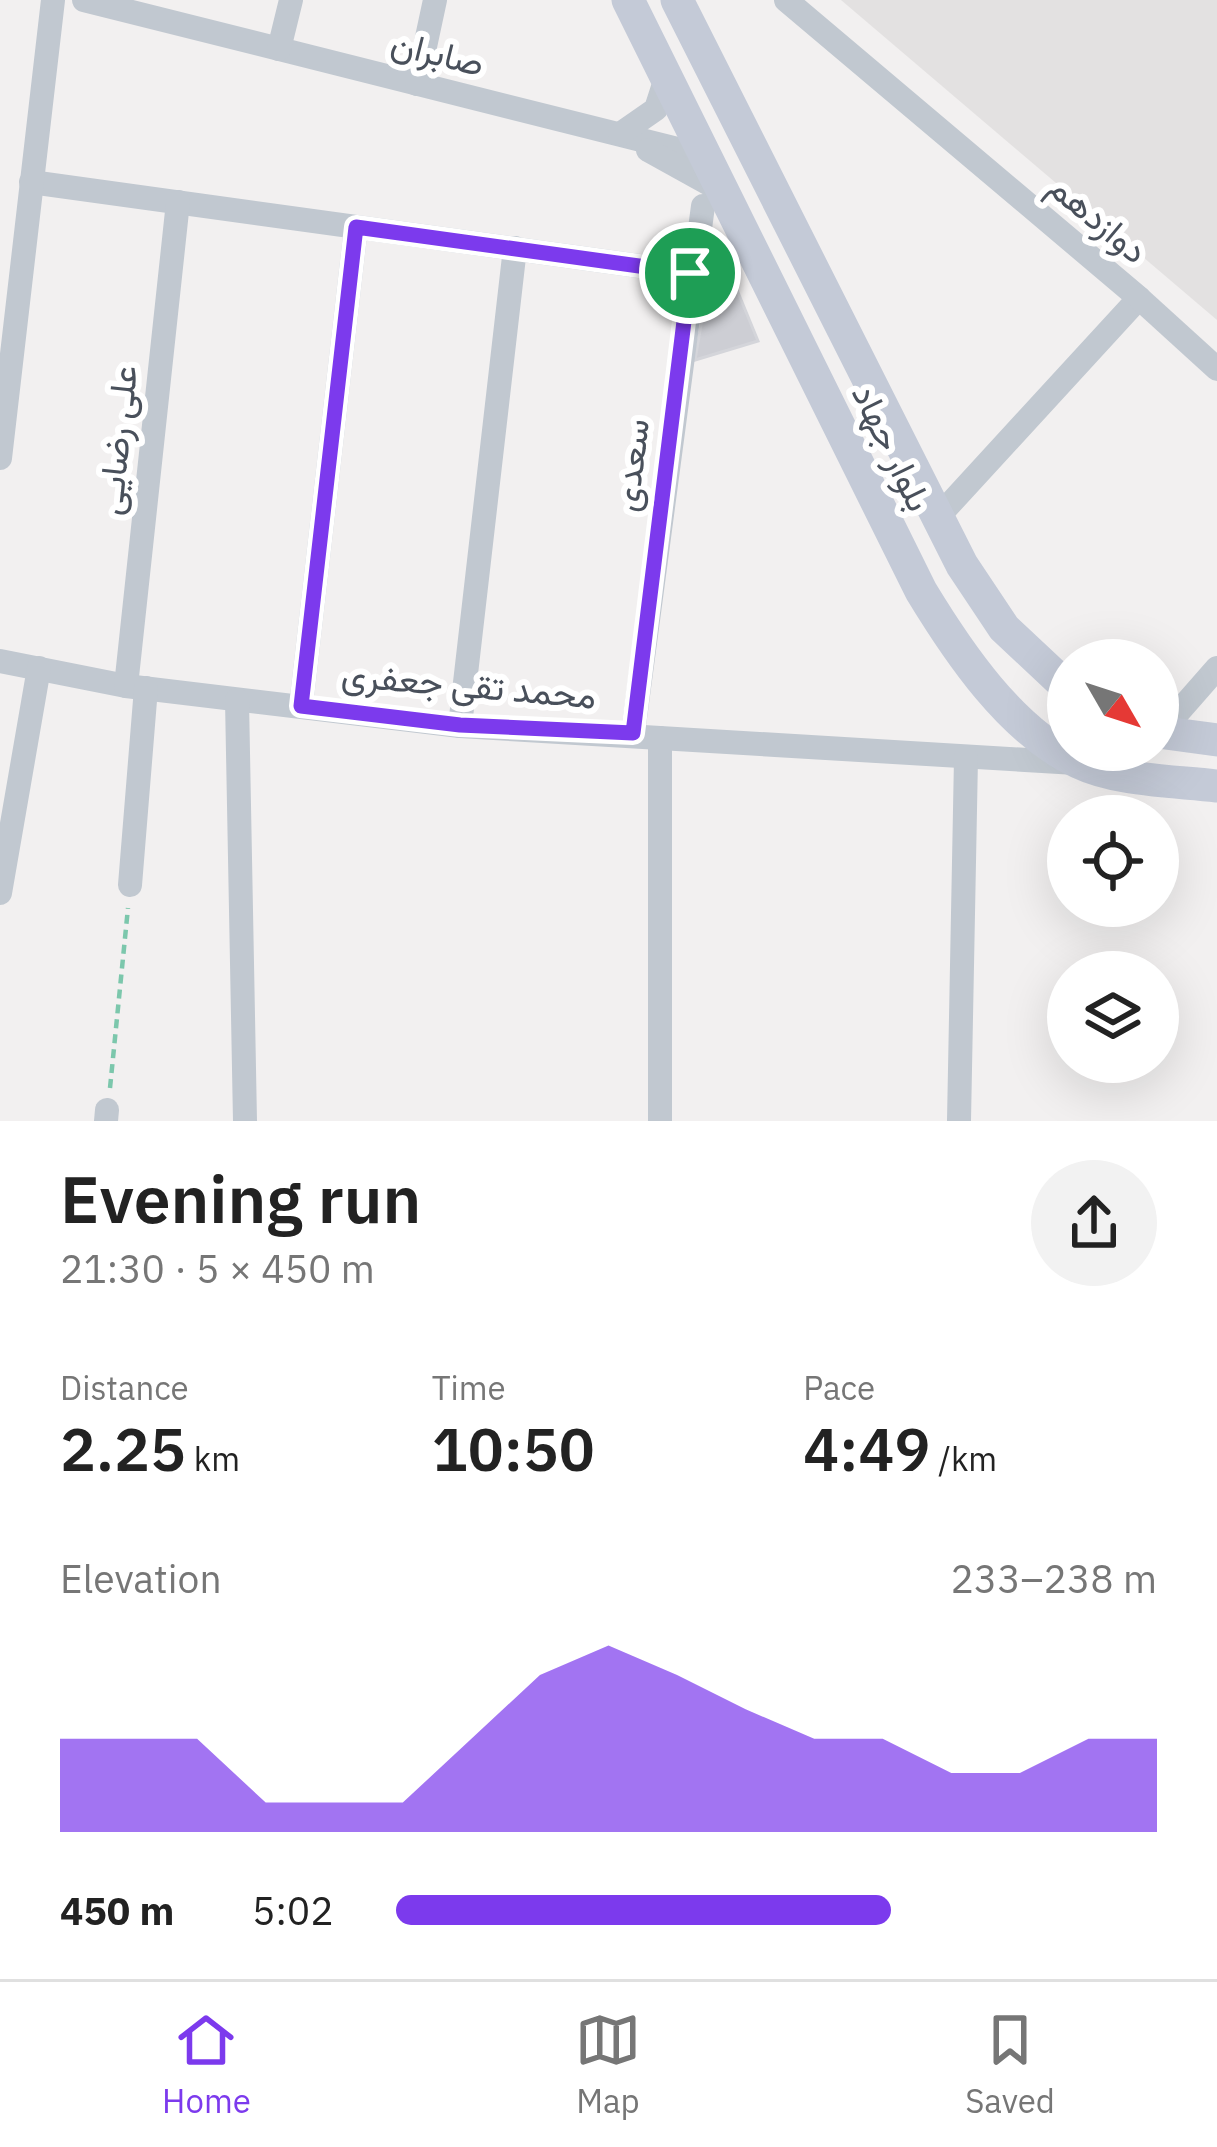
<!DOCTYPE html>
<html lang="en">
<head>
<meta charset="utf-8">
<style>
	body { margin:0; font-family:"IBM Plex Sans",Vazirmatn,sans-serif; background:#f2f2f2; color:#222; height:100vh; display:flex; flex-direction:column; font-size:45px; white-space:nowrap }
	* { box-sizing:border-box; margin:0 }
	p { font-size:39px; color:#767676 }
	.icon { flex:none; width:66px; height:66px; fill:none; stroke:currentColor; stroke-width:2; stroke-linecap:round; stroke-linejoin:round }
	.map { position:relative; height:1121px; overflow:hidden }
	.sheet { display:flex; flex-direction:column; background:#fff; flex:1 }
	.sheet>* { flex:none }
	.needle { width:78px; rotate:129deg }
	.tools { position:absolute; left:1047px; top:639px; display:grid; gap:24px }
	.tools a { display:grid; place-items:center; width:132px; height:132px; border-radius:50%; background:#fff; box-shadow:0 12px 48px #0002; font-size:60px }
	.pin { position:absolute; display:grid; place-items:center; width:102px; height:102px; color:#fff; margin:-51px; border:6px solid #fff; border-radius:50%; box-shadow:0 3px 12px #0007 }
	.round { display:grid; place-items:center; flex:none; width:126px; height:126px; border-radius:63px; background:#f2f2f2 }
	.head { display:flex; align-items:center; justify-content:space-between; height:204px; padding:0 60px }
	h1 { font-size:66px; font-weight:600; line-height:90px }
	.metrics { display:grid; grid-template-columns:repeat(3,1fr); gap:18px; height:204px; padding:12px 60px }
	.metrics div { display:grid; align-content:center }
	.metrics b { font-size:60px; font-weight:600 }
	.metrics small { font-size:33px; font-weight:400 }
	.metrics p { font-size:33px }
	.chart { height:336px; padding:24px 60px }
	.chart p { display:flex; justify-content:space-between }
	.chart svg { width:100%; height:216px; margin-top:12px; fill:#7c3aed; opacity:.7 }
	ul { padding:0 60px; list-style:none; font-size:39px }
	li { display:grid; grid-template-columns:192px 144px 1fr; align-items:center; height:90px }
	li i { height:30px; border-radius:15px; background:#7c3aed }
	.menu { display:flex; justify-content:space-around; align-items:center; height:168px; border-top:3px solid #e0e0e0; background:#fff; font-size:33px; color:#767676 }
	.menu a { display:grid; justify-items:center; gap:6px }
	.menu .current { color:#7c3aed }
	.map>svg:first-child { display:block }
</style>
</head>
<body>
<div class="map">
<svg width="1217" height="1121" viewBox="0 0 1217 1121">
	<rect width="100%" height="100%" fill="#f2f0f0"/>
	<polygon fill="#e3e1e1" points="841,0 1217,0 1217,320"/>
	<polygon fill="#cdced4" stroke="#d4d5da" stroke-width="3" points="707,290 737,290 758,341 695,360"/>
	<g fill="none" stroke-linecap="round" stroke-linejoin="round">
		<polyline stroke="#7cc7ac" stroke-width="4.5" stroke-dasharray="9 6" stroke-linecap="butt" points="110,1088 128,908"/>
		<g stroke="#c1c8d0" stroke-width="24">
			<polyline points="84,0 705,156"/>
			<polyline points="786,0 1139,298 937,518"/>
			<polyline points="279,49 291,0"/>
			<polyline points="417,84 435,0"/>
			<polyline points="620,134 656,109 666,78"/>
			<polyline points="648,150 722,191"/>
			<polyline points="31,182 690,273"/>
			<polyline points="1139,298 1217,369"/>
			<polyline points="0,458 53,0"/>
			<polyline points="0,661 126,686 460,726 1076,763"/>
			<polyline points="126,686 178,202"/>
			<polyline points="237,700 245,1121"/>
			<polyline points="301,706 356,227"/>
			<polyline points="460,726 515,248"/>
			<polyline points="633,733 703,206"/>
			<polyline points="1160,733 1217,668"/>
			<polyline points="660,738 660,1121"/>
			<polyline points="130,885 146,688"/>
			<polyline points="0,893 39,668"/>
			<polyline points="106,1121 107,1110"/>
			<polyline points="959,1121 966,758"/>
		</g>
		<g stroke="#c4cad7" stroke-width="33">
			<path d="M 628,0 L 921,591 C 958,652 1011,731 1078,762 C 1117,781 1175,781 1217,786"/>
			<polyline points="677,0 962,565 1004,628 1068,688"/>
			<polyline points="1158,732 1217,740"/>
		</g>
	</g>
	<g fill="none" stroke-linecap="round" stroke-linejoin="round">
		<g stroke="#fff" stroke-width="24">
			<polygon id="route" points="356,227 690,273 633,733 460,725 301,706"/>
		</g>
		<use href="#route" stroke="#7c3aed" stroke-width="15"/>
	</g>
	<g text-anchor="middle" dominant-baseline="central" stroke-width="12" stroke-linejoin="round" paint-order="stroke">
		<g font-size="36" fill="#49505b" stroke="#fff">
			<text transform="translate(438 52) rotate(14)">صابران</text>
			<text transform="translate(1099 218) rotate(40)">دوازدهم</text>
			<text transform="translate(116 440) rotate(-84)">علی رضایی</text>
			<text transform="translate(893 447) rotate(64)">بلوار جهاد</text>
			<text transform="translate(630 465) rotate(-83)">سعدی</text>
			<text transform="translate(469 684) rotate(5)">محمد تقی جعفری</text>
		</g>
	</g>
</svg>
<div class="tools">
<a><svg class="needle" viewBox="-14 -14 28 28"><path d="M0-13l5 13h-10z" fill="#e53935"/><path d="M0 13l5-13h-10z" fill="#767676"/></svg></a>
<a><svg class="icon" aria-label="locate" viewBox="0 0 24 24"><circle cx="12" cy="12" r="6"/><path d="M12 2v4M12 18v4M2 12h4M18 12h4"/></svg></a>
<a><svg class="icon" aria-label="layers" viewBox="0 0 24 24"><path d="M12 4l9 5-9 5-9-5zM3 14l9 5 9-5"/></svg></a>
</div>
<div class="pin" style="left:690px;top:273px;background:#1e9e55"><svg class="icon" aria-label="arrive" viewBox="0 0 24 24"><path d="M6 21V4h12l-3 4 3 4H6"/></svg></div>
</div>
<section class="sheet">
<div class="head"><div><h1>Evening run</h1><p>21:30 · 5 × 450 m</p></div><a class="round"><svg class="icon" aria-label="share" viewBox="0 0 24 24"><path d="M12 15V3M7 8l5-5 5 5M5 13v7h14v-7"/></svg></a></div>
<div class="metrics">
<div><p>Distance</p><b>2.25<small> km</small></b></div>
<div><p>Time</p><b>10:50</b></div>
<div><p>Pace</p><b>4:49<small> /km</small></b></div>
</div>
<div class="chart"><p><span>Elevation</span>233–238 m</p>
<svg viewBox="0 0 160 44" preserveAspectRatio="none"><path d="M0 44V25L10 25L20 25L30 38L40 38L50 38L60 25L70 12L80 6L90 12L100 19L110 25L120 25L130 32L140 32L150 25L160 25V44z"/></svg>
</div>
<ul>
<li><b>450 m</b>5:02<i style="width:65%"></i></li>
</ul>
</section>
<nav class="menu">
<a class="current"><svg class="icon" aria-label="home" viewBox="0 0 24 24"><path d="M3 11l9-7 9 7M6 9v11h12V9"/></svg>Home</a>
<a><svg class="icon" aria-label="map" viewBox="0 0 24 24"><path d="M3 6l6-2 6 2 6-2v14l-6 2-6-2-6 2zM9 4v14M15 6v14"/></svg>Map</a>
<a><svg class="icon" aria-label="saved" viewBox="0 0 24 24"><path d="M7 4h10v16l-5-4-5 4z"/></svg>Saved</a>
</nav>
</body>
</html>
